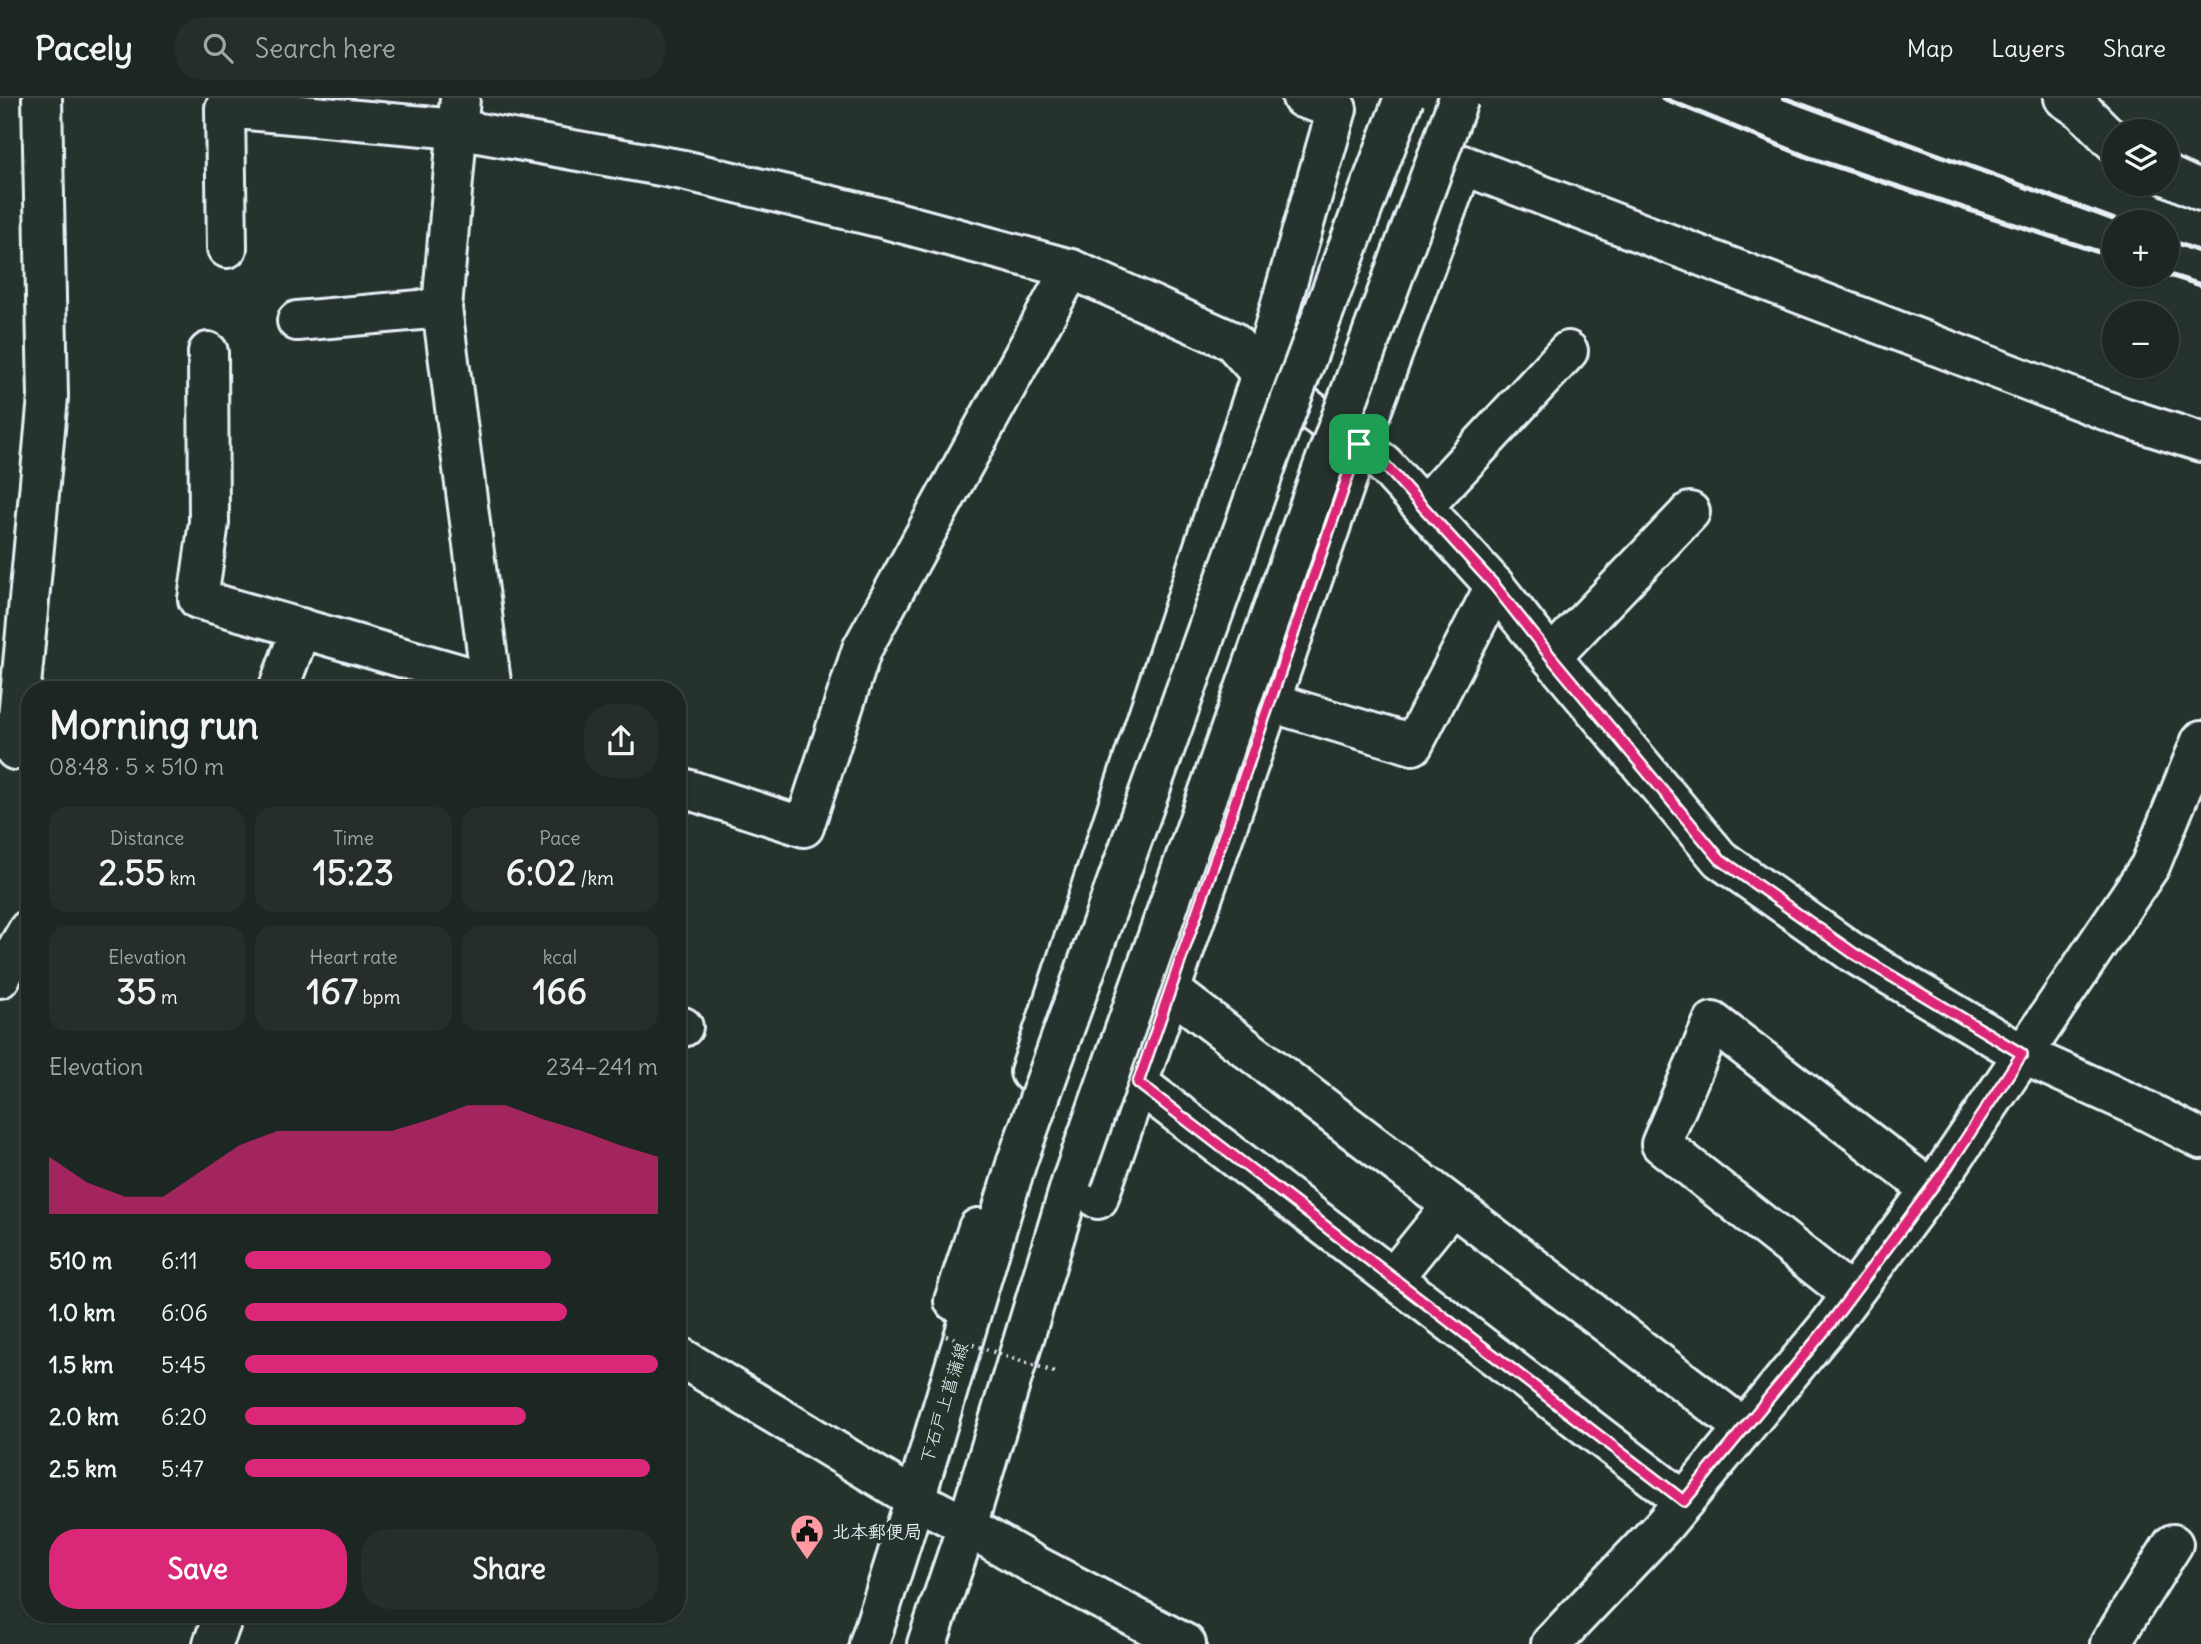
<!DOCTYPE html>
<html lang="en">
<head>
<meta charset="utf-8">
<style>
	body { margin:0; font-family:Delius,"Klee One",sans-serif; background:#252e2a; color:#f1f3f6; height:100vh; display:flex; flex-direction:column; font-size:26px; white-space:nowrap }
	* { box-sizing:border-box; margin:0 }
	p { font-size:23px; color:#a0a5a5 }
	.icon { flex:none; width:38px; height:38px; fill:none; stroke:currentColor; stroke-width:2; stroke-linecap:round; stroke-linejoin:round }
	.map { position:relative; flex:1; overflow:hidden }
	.drawer { position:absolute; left:21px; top:583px; width:665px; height:942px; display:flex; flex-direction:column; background:#1c2622; border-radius:28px; box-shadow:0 2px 5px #0004,0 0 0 2px #3a4340 }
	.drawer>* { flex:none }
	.controls { position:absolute; left:2102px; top:21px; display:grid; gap:14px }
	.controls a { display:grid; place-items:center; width:77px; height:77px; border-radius:50%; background:#1c2622; box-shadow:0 2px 5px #0004,0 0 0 2px #3a4340; font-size:35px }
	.pin { position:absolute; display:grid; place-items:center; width:60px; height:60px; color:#fff; margin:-30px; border-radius:14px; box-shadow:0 4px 10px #0006 }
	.round { display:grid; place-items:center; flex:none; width:74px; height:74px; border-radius:28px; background:#252e2a }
	.head { display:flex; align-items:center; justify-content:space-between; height:119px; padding:0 28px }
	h1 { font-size:38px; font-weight:700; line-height:52px }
	.metrics { display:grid; grid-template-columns:repeat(3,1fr); gap:10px; height:119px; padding:7px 28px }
	.metrics div { display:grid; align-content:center; border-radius:18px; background:#252e2a; text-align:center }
	.metrics b { font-size:35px; font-weight:700 }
	.metrics small { font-size:19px; font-weight:400 }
	.metrics p { font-size:19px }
	.chart { height:196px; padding:14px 28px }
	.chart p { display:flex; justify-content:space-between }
	.chart svg { width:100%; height:126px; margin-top:7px; fill:#db2777; opacity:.7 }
	.action { display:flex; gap:14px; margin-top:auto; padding:14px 28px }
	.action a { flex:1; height:80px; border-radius:28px; background:#db2777; color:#fff; font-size:28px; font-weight:700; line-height:80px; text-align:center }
	.action a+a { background:#252e2a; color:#f1f3f6 }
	ul { padding:0 28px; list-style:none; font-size:23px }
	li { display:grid; grid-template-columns:112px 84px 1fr; align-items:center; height:52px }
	li i { height:18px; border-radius:9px; background:#db2777 }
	header { display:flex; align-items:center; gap:42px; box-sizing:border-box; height:98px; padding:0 35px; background:#1c2622; border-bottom:2px solid #3a4340 }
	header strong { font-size:33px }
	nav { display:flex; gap:38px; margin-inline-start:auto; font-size:24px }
	.search { width:490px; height:63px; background:#252e2a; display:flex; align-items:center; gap:18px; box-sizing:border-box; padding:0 24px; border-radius:28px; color:#a0a5a5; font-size:26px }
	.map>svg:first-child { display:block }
</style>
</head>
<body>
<header>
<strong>Pacely</strong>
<div class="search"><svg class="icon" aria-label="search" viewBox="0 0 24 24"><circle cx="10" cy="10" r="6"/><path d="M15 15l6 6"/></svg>Search here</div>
<nav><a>Map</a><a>Layers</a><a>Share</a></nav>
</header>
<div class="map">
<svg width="2201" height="1546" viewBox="0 0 2201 1546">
	<rect width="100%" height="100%" fill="#26332d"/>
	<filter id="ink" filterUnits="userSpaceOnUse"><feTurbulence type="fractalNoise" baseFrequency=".0143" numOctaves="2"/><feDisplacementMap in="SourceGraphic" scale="14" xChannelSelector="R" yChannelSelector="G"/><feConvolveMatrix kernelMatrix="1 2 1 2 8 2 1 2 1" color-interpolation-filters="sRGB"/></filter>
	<g filter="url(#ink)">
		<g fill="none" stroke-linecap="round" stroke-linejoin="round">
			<g stroke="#e8f1f8" stroke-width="44">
				<g id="minor">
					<polyline points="460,0 442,210 492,592"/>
					<polyline points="2064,0 2082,12 2114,44"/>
					<polyline points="2166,77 2201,93"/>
					<polyline points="227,150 225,10 457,31 683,72 882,120 1071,171 1232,243 1261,276 1384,366 1495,488 1551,559 1720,761 1853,855 2022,956 2139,1009 2201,1041"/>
					<polyline points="297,223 442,210"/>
					<polyline points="208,254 209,424 198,501 491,585"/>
					<polyline points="1423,409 1568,253"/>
					<polyline points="1495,488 1413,647 1270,604 1359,346 1463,67 2123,319 2201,344"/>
					<polyline points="1551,559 1690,414"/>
					<polyline points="278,592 301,530"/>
					<polyline points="15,652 48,299 42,0"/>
					<polyline points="677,688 804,729 862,551 1071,171"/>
					<polyline points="0,880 28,832"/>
					<polyline points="1170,892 1744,1330"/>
					<polyline points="677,927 683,929"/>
					<polyline points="1030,974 1261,276 1337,11 1302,0"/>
					<polyline points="1138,985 1684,1403"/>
					<polyline points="1098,1101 1270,604"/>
					<polyline points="1393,1180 1452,1107"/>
					<polyline points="1851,1196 1661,1046 1713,924 1930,1091"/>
					<polyline points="954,1203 978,1130"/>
					<polyline points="677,1257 915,1401 967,1428 1033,1466 1186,1546"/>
					<polyline points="213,1546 224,1516"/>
					<polyline points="1551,1546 1663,1428 1684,1403 1830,1226 1948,1068 2150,768 2201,643"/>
					<polyline points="2110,1546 2173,1446"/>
				</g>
			</g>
			<g stroke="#e8f1f8" stroke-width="44">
				<g id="major">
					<polyline points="869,1546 915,1401 1017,1063"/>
					<polyline points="927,1546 967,1428 1072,1082"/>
				</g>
			</g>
			<use href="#minor" stroke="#26332d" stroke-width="38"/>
			<use href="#major" stroke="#26332d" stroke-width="38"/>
			<g stroke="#e8f1f8" stroke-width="5">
				<polyline points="1663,0 1810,60 2114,159"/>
				<polyline points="1784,0 2121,124"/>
				<polyline points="2166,141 2201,154"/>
				<polyline points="2166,176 2201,187"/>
			</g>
			<g stroke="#e8f1f8" stroke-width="44" stroke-linecap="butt">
				<g id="major-bridge">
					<polyline points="1017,1063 1267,365 1404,0"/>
					<polyline points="1072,1082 1322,372 1459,0"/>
				</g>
			</g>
			<polyline stroke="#e8f1f8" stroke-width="4.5" stroke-dasharray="2 5" stroke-linecap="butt" points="946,1238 1054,1274"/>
			<use href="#major-bridge" stroke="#26332d" stroke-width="38"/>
		</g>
	</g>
	<g fill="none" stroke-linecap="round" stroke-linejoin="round" filter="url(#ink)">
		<g stroke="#fff" stroke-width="14">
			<polygon id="route" points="1359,346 1384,366 1495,488 1551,559 1720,761 1853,855 2022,956 1948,1068 1830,1226 1684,1403 1138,985"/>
		</g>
		<use href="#route" stroke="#db2777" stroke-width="9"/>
	</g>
	<defs>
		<g id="civic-pin" transform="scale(1.75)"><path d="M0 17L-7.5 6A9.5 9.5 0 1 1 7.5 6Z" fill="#ff9aa2" stroke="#26332d"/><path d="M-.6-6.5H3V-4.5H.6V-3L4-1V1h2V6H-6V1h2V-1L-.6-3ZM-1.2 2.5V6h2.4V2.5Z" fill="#111"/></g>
	</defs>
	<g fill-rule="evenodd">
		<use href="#civic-pin" x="807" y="1433"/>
	</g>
	<g text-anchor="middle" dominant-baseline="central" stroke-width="7" stroke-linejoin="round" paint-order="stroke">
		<g font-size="18" fill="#e8f1f8" stroke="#26332d">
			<text transform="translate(944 1305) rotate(-73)">下石戸上菖蒲線</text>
		</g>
		<g font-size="18" font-weight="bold" fill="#e8f1f8" stroke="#26332d" text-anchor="start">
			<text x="832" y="1433">北本郵便局</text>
		</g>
	</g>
</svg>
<div class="controls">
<a><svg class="icon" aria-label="layers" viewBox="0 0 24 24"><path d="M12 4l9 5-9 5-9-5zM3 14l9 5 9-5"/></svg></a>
<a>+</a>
<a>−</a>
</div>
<div class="pin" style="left:1359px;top:346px;background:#1e9e55"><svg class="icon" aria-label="arrive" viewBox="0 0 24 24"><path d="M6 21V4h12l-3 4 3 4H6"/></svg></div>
<section class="drawer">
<div class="head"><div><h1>Morning run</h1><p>08:48 · 5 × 510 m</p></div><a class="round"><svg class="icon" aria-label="share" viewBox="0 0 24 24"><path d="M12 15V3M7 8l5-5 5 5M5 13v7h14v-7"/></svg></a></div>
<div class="metrics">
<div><p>Distance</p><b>2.55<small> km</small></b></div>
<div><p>Time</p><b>15:23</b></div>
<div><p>Pace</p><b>6:02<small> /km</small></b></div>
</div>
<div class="metrics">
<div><p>Elevation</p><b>35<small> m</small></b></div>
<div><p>Heart rate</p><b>167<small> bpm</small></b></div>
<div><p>kcal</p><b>166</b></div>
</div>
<div class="chart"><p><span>Elevation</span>234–241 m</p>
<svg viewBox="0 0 160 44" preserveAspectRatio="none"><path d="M0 44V24L10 33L20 38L30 38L40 29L50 20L60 15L70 15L80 15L90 15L100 11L110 6L120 6L130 11L140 15L150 20L160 24V44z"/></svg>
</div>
<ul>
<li><b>510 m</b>6:11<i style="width:74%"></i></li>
<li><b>1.0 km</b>6:06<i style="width:78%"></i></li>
<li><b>1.5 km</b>5:45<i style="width:100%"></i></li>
<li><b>2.0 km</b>6:20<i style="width:68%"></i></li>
<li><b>2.5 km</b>5:47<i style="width:98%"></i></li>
</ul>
<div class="action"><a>Save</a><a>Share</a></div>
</section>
</div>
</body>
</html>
